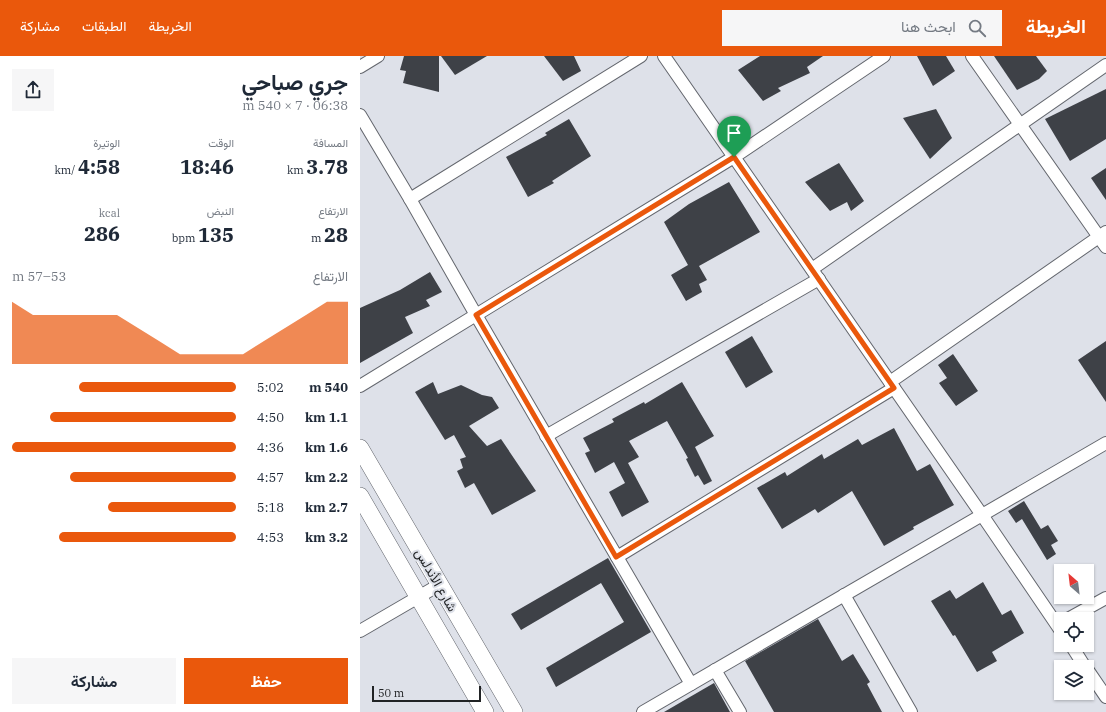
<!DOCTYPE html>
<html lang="ar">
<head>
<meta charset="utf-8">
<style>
	body { margin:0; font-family:"IBM Plex Serif",Vazirmatn,serif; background:#f6f6f7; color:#1f2937; direction:rtl; height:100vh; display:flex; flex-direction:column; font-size:15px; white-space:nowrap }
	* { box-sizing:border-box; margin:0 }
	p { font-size:13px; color:#747a83 }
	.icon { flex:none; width:22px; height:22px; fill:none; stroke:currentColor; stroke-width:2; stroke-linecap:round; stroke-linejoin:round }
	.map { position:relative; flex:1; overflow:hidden; direction:ltr }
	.sheet { display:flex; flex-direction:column; background:#fff; width:360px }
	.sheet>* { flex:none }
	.needle { width:26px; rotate:332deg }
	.controls { position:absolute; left:694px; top:508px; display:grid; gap:8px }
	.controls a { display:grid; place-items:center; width:40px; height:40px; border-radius:0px; background:#fff; box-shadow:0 1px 3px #0004; font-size:20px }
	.scale { position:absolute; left:12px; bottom:10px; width:109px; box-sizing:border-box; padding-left:4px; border:2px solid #212325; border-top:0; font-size:11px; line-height:14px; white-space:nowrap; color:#212325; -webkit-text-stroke:3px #dee1e9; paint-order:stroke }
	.pin { position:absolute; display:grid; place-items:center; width:34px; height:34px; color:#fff; margin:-41px -17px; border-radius:50% 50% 50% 0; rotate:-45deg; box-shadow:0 0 4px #0007 }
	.pin .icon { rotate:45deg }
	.round { display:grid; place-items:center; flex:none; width:42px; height:42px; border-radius:0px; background:#f6f6f7 }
	.summary { display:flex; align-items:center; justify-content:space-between; height:68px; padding:0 12px }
	h1 { font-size:22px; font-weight:700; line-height:30px }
	.figures { display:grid; grid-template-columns:repeat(3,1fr); gap:6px; height:68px; padding:4px 12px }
	.figures div { display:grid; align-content:center }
	.figures b { font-size:20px; font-weight:700 }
	.figures small { font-size:11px; font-weight:400 }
	.figures p { font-size:11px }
	.chart { height:112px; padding:8px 12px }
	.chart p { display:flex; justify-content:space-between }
	.chart svg { width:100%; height:72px; margin-top:4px; fill:#ea580c; opacity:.7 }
	.action { display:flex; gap:8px; margin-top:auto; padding:8px 12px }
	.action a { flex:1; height:46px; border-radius:0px; background:#ea580c; color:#fff; font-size:16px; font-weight:700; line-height:46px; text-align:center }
	.action a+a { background:#f6f6f7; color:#1f2937 }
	ul { padding:0 12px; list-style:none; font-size:13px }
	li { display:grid; grid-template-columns:64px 48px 1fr; align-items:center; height:30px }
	li i { height:10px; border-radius:5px; background:#ea580c }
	header { display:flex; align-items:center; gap:24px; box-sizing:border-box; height:56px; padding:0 20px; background:#ea580c; color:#fff }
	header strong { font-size:19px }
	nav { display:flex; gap:22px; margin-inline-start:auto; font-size:14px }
	.search { width:280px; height:36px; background:#f6f6f7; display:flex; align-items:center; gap:10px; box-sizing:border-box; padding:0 14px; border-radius:0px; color:#747a83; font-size:15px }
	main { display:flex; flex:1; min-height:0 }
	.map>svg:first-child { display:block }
</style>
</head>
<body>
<header>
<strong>الخريطة</strong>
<div class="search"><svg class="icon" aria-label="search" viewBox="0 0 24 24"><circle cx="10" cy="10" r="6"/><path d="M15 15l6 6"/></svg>ابحث هنا</div>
<nav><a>الخريطة</a><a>الطبقات</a><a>مشاركة</a></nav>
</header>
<main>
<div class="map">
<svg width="746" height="656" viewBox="0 0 746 656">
	<rect width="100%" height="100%" fill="#dee1e9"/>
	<g fill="#3e4147">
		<polygon points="44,0 79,0 79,36 43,27 46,15 40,14"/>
		<polygon points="81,0 127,0 95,19"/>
		<polygon points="184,0 214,0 221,15 203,25"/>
		<polygon points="400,0 463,0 447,11 450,17 418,32 421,35 403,45 378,14"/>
		<polygon points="557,0 586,0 595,15 573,30"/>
		<polygon points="634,0 676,0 687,15 679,23 657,34"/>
		<polygon points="746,33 746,83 710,105 685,63"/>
		<polygon points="576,53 592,82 570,103 543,62"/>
		<polygon points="209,63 231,100 192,125 194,127 168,141 146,101 187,79 185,77"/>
		<polygon points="479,107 504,145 491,155 487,146 470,155 445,126"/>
		<polygon points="746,112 746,144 731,122"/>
		<polygon points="369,126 400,176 339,210 347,224 339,228 342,236 326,245 311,219 328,209 304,166 329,148"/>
		<polygon points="70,216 82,236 66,244 70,250 45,261 53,277 0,307 0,252 40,234"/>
		<polygon points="392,280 413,316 386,332 365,296"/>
		<polygon points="746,285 746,346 718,304"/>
		<polygon points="593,298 618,335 596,350 579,327 587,322 578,309"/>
		<polygon points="73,326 78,338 101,329 122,339 132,341 139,352 109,370 127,390 141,383 176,435 132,459 114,427 105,432 97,415 103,412 100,403 106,401 94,379 85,384 55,336"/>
		<polygon points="322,326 354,380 335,391 352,425 344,429 338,419 335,421 326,403 328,402 307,365 269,385 279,401 268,407 289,446 262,461 249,436 265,427 254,406 235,417 225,397 230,395 223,382 254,366 252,363 284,346 285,348"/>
		<polygon points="534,372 557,415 570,408 594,449 553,471 554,473 524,490 492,435 458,457 455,453 422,473 397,432 425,416 427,420 462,398 464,403 498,383 502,389"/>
		<polygon points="664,445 681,473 688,469 698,485 691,489 696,498 687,504 662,463 656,467 648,455"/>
		<polygon points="248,502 291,576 196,631 186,612 264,566 241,527 161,574 151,558"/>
		<polygon points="623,526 642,559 651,554 664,577 632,596 637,605 617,616 595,579 593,580 571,545 590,534 596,543"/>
		<polygon points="458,563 482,605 493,598 510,626 507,628 522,656 414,656 385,605"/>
		<polygon points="354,627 370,656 304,656"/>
	</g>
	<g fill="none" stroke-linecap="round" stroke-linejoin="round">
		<g stroke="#64676e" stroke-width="14">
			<g id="street">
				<polyline points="304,0 622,459 701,575"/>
				<polyline points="612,0 746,191"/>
				<polyline points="0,11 18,0"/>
				<polyline points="0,59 50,143 116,259 331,628"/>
				<polyline points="50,143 281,0"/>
				<polyline points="452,213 746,9"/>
				<polyline points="530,326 746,176"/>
				<polyline points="0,330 374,101 524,0"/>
				<polyline points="186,380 459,223"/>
				<polyline points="257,501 534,332"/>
				<polyline points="484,539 551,656"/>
				<polyline points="708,563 746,542"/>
				<polyline points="0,575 79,529"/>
				<polyline points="711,589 725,611"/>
				<polyline points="727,613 746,641"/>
				<polyline points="355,614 380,656"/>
				<polyline points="283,656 746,387"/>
			</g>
		</g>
		<g stroke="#64676e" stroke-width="18">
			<g id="secondary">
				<polyline points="0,392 154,656"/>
				<polyline points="0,440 125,656"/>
			</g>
		</g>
		<use href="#street" stroke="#fff" stroke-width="12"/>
		<use href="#secondary" stroke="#fff" stroke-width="17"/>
	</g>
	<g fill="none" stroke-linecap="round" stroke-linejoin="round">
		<g stroke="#fff" stroke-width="8">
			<polygon id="route" points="374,101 534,332 256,501 116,259"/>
		</g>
		<use href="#route" stroke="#ea580c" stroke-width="5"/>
	</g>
	<g text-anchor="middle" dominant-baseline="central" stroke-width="4" stroke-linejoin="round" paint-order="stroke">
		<g font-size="13" fill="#212325" stroke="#dee1e9">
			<text transform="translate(76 524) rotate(60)">شارع الأندلس</text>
		</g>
	</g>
</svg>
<div class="controls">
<a><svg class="needle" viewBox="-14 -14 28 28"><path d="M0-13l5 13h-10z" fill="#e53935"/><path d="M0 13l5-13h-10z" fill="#747a83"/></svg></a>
<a><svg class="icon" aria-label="locate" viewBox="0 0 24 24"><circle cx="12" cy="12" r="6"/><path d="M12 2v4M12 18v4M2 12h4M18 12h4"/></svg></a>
<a><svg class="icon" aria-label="layers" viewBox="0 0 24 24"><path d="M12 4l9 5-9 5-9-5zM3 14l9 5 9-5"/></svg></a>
</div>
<div class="scale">50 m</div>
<div class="pin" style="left:374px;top:101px;background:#1e9e55"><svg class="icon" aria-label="arrive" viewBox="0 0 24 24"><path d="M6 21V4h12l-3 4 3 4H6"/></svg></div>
</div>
<section class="sheet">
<div class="summary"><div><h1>جري صباحي</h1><p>06:38 · 7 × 540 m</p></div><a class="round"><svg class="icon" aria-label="share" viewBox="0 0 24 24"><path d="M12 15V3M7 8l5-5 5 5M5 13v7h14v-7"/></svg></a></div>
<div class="figures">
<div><p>المسافة</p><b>3.78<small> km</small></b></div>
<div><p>الوقت</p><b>18:46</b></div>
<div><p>الوتيرة</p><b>4:58<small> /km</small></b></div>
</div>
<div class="figures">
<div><p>الارتفاع</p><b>28<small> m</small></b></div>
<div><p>النبض</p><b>135<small> bpm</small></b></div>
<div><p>kcal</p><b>286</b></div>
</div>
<div class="chart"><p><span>الارتفاع</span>53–57 m</p>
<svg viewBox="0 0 160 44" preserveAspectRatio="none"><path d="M0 44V6L10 14L20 14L30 14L40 14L50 14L60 22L70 30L80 38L90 38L100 38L110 38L120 30L130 22L140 14L150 6L160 6V44z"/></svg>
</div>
<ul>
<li><b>540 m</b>5:02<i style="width:70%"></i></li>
<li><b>1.1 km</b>4:50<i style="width:83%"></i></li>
<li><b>1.6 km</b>4:36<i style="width:100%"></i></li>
<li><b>2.2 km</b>4:57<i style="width:74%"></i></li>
<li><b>2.7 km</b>5:18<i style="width:57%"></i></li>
<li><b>3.2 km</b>4:53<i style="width:79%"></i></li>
</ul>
<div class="action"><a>حفظ</a><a>مشاركة</a></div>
</section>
</main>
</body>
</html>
